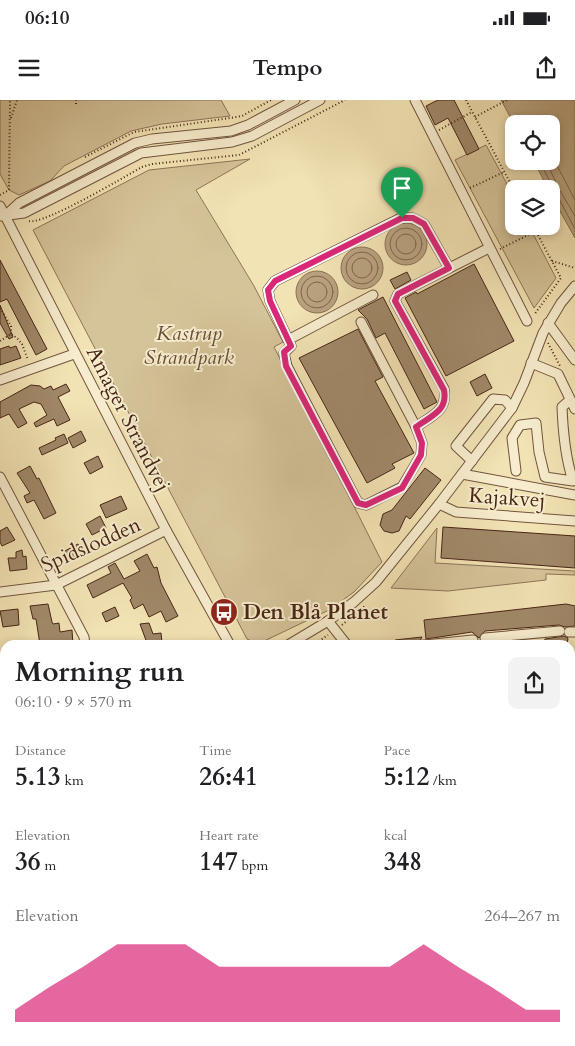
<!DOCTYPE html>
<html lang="en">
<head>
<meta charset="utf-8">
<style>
	body { margin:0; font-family:Cardo,serif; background:#f2f2f2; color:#202124; height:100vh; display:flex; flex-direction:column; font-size:19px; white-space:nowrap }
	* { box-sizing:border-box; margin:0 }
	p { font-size:16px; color:#757577 }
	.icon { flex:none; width:28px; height:28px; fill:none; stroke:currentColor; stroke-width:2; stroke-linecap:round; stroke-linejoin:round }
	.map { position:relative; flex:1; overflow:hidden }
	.side { position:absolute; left:0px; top:540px; width:575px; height:406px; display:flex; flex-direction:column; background:#fff; border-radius:15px 15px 0 0; box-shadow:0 2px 8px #0003 }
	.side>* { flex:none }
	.fabs { position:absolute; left:505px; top:15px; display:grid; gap:10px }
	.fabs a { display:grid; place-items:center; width:55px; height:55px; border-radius:10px; background:#fff; box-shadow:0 2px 8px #0003; font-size:25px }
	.pin { position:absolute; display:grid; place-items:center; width:42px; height:42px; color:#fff; margin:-51px -21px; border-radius:50% 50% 50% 0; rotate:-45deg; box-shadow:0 0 5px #0007 }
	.pin .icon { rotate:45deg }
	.round { display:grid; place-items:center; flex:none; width:52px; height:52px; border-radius:10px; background:#f2f2f2 }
	.head { display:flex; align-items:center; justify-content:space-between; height:85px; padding:0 15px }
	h1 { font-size:28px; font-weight:600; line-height:38px }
	.metrics { display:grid; grid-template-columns:repeat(3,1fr); gap:8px; height:85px; padding:5px 15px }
	.metrics div { display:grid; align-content:center }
	.metrics b { font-size:25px; font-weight:600 }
	.metrics small { font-size:14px; font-weight:400 }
	.metrics p { font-size:14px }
	.chart { height:140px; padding:10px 15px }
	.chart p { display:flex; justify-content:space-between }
	.chart svg { width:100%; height:90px; margin-top:5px; fill:#db2777; opacity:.7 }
	.status { display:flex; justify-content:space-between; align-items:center; height:35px; padding:0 25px; background:#fff; direction:ltr }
	.status svg { height:14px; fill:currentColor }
	header { display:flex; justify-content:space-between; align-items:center; height:65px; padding:0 15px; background:#fff; font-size:22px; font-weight:600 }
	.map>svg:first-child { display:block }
</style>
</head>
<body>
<div class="status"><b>06:10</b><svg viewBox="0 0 49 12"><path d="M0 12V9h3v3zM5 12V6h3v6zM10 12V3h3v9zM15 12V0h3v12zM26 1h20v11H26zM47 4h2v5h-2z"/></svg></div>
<header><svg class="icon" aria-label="menu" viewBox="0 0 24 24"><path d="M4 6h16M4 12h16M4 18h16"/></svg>Tempo<svg class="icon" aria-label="share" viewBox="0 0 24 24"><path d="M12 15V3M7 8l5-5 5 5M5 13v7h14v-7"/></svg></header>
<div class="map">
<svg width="575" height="946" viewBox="0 0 575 946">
	<rect width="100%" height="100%" fill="#f2e3b4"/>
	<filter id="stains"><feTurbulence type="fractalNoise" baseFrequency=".004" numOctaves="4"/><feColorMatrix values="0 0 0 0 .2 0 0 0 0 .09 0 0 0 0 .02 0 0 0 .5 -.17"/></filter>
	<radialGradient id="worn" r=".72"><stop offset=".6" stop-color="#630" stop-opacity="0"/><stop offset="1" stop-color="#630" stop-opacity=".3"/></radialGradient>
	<g fill="#d5c399" stroke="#8e7458">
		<polygon points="0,0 221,0 230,16 162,24 131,31 64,66 50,81 19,95 9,90 0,74"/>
		<polygon points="486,45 514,97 514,126 529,126 556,178 534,208 455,60"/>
		<polygon points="250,59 196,90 254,186 283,242 274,247 382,462 354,492 329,510 258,544 247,539 33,130 149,70"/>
		<polygon points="437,428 435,463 575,471 575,475 546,474 546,480 448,491 391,488"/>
	</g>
	<g fill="#b8a27e" stroke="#8b7054">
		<polygon points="501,0 575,0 575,138 551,95 551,89 548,89 534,61 551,61 551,24 514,24"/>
		<circle cx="406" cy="144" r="21"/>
		<circle cx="362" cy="168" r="21"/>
		<circle cx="317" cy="192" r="21"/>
	</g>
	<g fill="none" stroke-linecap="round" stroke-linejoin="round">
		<g stroke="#80644a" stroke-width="1">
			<polyline points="551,54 575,100"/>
			<polyline points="539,61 552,85 552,92 558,97 575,129"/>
			<polyline points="546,61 559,89 575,116"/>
			<circle cx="406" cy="144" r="16"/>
			<circle cx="406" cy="144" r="10"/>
			<circle cx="362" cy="168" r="16"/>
			<circle cx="362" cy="168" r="10"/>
			<circle cx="317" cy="192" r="16"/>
			<circle cx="317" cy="192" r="10"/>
		</g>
	</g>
	<g fill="#a08868" stroke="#482516">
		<polygon points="438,0 454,0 479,49 467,55 448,18 435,25 426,6"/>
		<polygon points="0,160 47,249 36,255 7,199 0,202"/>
		<polygon points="474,164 514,241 446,276 405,198 416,192 417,194"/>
		<polygon points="407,172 411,180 395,189 390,180"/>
		<polygon points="383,197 437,302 424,309 385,233 376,238 367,219 358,210"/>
		<polygon points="0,205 13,237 9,239 0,223"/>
		<polygon points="358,229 383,277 375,281 414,353 392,364 395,368 367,383 299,258"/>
		<polygon points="9,246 10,248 16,246 21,258 0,265 0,249"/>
		<polygon points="485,274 492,288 477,296 470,282"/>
		<polygon points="66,284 70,291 58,297 70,320 57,326 54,319 36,327 34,323 47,315 41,304 34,302 19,309 27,323 18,328 9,314 0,318 0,302 31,285 40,286 44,289 51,286 53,290"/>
		<polygon points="81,331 86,341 73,348 68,338"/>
		<polygon points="64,334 68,343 42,355 39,348 56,340 55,338"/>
		<polygon points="98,356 103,367 90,374 84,363"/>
		<polygon points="30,366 37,379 39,378 56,413 44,419 34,400 27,403 24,396 30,393 17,373"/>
		<polygon points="425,368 441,380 410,419 406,416 399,431 392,433 384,431 380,425 383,414 392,410"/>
		<polygon points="121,396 127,409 106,418 100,405"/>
		<polygon points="100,416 106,428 92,435 86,424"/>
		<polygon points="7,427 15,440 2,446 0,442 0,431"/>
		<polygon points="443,427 575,436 575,468 441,458"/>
		<polygon points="78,444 82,453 67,460 63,452"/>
		<polygon points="22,450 23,457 26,456 27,469 10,471 8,458 16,458 16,452"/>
		<polygon points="147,454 154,468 157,467 161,483 178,516 166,522 161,511 149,517 143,504 134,509 130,500 132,498 123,483 93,498 87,485 111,473 108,467 115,463 124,479 140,471 134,461"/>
		<polygon points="48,504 52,522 53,524 59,523 60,532 72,530 73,545 40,545 36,519 33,519 30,506"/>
		<polygon points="566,504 575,506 575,526 565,527 559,525 485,531 479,538 472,532 426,539 424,520"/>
		<polygon points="115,507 119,516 106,522 102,513"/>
		<polygon points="18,509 19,525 3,527 0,511"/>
		<polygon points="149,523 153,534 161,533 162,542 147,543 140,524"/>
		<polygon points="564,536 568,538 567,545 543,545 545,539"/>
		<polygon points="422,537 418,545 396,545 395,540"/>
	</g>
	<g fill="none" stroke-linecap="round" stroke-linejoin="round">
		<g stroke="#72543e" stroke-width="11">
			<g id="minor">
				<polyline points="415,0 527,221"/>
				<polyline points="0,106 166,430 230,545"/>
				<polyline points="6,115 19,103 135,43 152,39 231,31 248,25 295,0"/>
				<polyline points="1,116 24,113 141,53 232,42 252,36 320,0"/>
				<path d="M 361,222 L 416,327 C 431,316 448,311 444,289 L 395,201 L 398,194 L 489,148"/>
				<polyline points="548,223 575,260"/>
				<polyline points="288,240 373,195"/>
				<polyline points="531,263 558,274 575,309"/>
				<polyline points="0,280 74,254"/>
				<polyline points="416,327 422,343 421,355 402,387 366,405 358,403 287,266 284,253 291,246 270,201 268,190 275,181 401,118 413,118 424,124 449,168"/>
				<polyline points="472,361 456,346 493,299 505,300 512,308"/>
				<path d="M 516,371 L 512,338 L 520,325 L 536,323 L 539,352 L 545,377 L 573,381 C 565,357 563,333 562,307 L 570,300"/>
				<polyline points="462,374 575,395"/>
				<polyline points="0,377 84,537 85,545"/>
				<polyline points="439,404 456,412 575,421"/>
				<polyline points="0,492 56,485 166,430"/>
				<polyline points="328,521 347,545"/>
				<polyline points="569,532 575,532"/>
				<polyline points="485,538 560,531"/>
				<polyline points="288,545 328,521 354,502 376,482 439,404 512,308 524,283 543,233 561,203 575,186"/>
				<polyline points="424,545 473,540"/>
				<polyline points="570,561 575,561"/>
				<polyline points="0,568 5,568"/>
				<polyline points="0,602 5,602"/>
				<polyline points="570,758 570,762"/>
				<polyline points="570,794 575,793"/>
				<polyline points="0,832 5,845"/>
				<polyline points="570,833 575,832"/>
				<polyline points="39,941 41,946"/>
				<polyline points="199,941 200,946"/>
				<polyline points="316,941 317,946"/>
				<polyline points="436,941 438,946"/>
				<polyline points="278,946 300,941"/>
				<polyline points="573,946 575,939"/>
			</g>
		</g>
		<g stroke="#482516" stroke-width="2" stroke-dasharray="1 2.5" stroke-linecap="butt">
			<polyline points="466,0 514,90"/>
			<polyline points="76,4 76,0"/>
			<polyline points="475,17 507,0"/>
			<polyline points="11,18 17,0"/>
			<polyline points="439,30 472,12"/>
			<polyline points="85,57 134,32 230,18 242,16 271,0"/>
			<polyline points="470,88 504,72"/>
			<polyline points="0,95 9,90 10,0"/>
			<path d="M 29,121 C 44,125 124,77 142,67 L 152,64 L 239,55 L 345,0"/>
			<polyline points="533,126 561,178 534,215"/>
			<polyline points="500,149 536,131"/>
			<polyline points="552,161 575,168"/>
			<polyline points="0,208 11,226 11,234"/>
			<polyline points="0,241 11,234 17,238 22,244 28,260"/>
			<polyline points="548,243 560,266"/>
			<polyline points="342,525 365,506"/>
			<polyline points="313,545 328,535"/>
			<polyline points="570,580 575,579"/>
			<polyline points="0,896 5,908"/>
			<polyline points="570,903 575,902"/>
			<polyline points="17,941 19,946"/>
		</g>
		<use href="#minor" stroke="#f7edce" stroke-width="9"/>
		<g stroke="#482516" stroke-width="2.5" stroke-dasharray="9 9" stroke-linecap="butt">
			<polyline points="0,918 5,931"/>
			<polyline points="9,941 11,946"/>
		</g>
	</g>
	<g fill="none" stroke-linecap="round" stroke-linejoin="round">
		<g stroke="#fff" stroke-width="10">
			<path id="route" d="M 402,118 L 413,118 L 424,124 L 449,168 L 398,194 L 395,201 L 444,290 C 448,311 431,316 416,327 L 422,343 L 421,355 L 402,388 L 366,405 L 358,403 L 286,266 L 284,252 L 291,246 L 270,201 L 268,190 L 275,181 Z"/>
		</g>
		<use href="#route" stroke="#db2777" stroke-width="6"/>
	</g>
	<defs>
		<g id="bus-disc" transform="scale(1.4375)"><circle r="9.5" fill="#8f2418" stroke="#f7edce"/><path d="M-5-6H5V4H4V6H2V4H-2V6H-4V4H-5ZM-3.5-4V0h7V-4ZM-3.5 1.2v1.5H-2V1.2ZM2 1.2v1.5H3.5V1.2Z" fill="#fff"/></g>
	</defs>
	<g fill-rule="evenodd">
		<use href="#bus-disc" x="224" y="512"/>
	</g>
	<g text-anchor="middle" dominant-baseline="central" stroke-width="4" stroke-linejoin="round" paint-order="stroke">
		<g font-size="21" font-style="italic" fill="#6b4c37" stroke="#f7edce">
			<text x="189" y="233">Kastrup<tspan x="189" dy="24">Strandpark</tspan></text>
		</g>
		<g font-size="21" fill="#482516" stroke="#f7edce">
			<text transform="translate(128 319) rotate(63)">Amager Strandvej</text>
			<text transform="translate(507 398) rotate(4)">Kajakvej</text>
			<text transform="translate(91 445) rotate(-24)">Spidslodden</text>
		</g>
		<g font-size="21" font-weight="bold" fill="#482516" stroke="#f7edce" text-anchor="start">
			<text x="243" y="512">Den Blå Planet</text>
		</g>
	</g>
	<rect width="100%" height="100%" filter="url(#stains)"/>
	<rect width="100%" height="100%" fill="url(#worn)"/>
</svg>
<div class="fabs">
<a><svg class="icon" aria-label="locate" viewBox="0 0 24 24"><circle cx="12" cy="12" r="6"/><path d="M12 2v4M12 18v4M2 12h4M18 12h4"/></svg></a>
<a><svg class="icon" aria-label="layers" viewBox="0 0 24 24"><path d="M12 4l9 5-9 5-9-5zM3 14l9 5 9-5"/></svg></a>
</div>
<div class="pin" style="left:402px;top:118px;background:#1e9e55"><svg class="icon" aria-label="arrive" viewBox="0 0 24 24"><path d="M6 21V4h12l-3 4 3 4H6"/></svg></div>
<section class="side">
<div class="head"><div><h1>Morning run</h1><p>06:10 · 9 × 570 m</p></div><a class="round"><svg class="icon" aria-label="share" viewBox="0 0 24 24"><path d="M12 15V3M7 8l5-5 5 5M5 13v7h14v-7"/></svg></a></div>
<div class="metrics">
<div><p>Distance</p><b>5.13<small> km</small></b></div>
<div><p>Time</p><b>26:41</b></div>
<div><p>Pace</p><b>5:12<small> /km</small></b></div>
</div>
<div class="metrics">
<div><p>Elevation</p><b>36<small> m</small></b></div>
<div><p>Heart rate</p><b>147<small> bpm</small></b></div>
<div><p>kcal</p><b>348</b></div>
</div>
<div class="chart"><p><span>Elevation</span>264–267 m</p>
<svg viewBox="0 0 160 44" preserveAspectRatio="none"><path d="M0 44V38L10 27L20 17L30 6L40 6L50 6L60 17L70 17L80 17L90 17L100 17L110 17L120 6L130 17L140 27L150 38L160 38V44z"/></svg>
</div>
</section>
</div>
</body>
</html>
